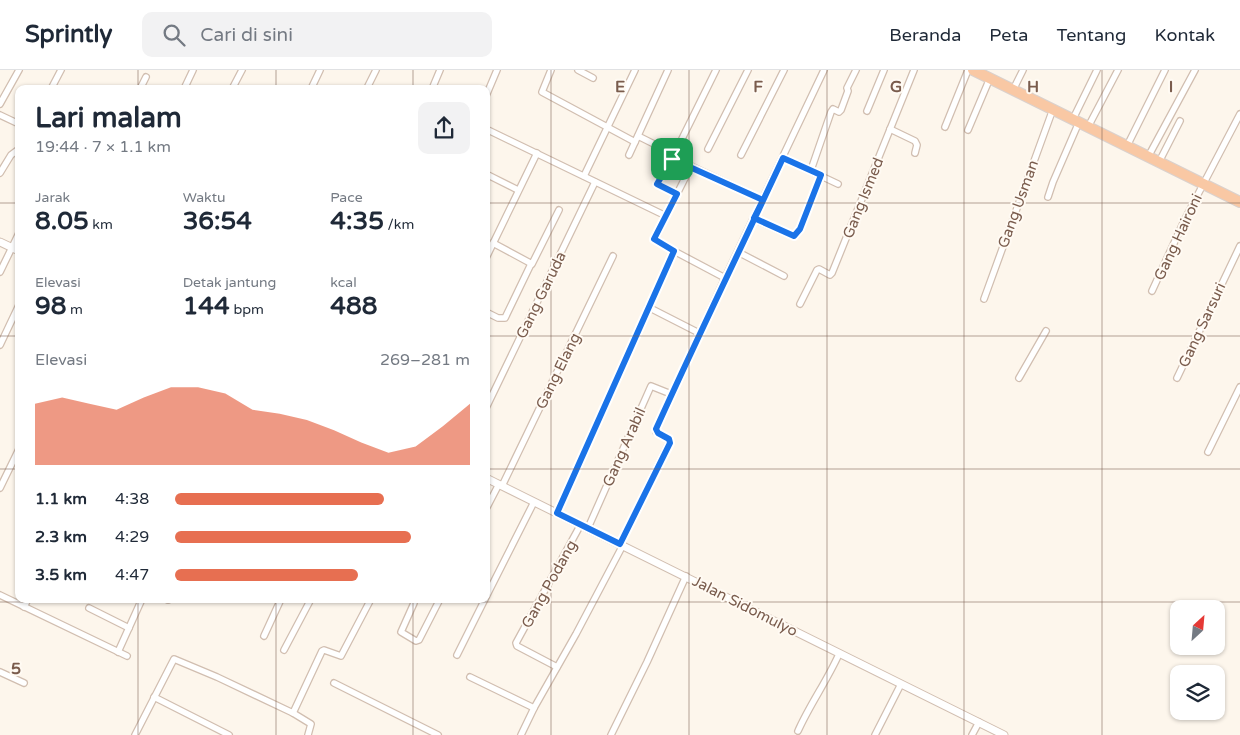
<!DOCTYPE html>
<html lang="id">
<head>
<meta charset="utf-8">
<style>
	body { margin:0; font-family:"Varela Round",sans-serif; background:#f2f2f3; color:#1f2937; height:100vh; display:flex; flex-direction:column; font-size:19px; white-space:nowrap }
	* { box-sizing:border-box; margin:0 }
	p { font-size:16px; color:#747a83 }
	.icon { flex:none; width:28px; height:28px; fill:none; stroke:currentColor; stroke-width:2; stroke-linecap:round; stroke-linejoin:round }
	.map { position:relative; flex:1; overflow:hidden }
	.sheet { position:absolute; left:15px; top:15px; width:475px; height:518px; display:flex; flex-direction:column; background:#fff; border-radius:10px; box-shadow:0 1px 4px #0004 }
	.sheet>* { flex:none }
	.needle { width:32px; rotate:26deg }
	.tools { position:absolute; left:1170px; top:530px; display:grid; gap:10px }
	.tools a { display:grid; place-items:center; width:55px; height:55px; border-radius:10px; background:#fff; box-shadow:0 1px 4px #0004; font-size:25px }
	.pin { position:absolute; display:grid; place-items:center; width:42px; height:42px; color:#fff; margin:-21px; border-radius:10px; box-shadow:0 2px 8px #0006 }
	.round { display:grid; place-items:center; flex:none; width:52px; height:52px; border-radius:10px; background:#f2f2f3 }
	.head { display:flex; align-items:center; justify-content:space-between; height:85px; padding:0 20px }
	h1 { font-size:28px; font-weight:700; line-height:38px }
	.stats { display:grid; grid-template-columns:repeat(3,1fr); gap:8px; height:85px; padding:5px 20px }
	.stats div { display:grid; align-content:center }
	.stats b { font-size:25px; font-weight:700 }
	.stats small { font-size:14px; font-weight:400 }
	.stats p { font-size:14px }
	.chart { height:140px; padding:10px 20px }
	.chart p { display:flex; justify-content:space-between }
	.chart svg { width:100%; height:90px; margin-top:5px; fill:#e76f51; opacity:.7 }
	ul { padding:0 20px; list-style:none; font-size:16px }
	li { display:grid; grid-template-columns:80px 60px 1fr; align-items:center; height:38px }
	li i { height:12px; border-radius:6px; background:#e76f51 }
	header { display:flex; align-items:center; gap:30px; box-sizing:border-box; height:70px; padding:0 25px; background:#fff; border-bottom:1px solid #e0e1e3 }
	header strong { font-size:24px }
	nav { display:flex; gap:28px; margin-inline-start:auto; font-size:18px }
	.search { width:350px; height:45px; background:#f2f2f3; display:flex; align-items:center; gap:12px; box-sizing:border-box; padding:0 18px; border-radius:10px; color:#747a83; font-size:19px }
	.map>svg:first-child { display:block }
</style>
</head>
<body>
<header>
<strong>Sprintly</strong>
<div class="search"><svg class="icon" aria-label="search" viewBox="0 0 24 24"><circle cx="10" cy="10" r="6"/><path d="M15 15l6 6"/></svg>Cari di sini</div>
<nav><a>Beranda</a><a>Peta</a><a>Tentang</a><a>Kontak</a></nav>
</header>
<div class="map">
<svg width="1240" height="665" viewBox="0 0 1240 665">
	<rect width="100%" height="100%" fill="#fdf6ec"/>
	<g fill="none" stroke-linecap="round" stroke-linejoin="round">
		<g stroke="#d1beb0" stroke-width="8">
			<g id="minor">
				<polyline points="551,0 542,22 635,72"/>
				<polyline points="578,0 593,8"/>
				<polyline points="368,16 376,0"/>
				<polyline points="51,19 61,0"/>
				<polyline points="140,19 146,7"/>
				<polyline points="184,19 193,0"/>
				<polyline points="232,19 242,0"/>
				<polyline points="311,19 320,0"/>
				<polyline points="432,19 440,0"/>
				<polyline points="1013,20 1023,0"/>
				<polyline points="486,26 497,0"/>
				<polyline points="0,34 19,0"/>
				<polyline points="867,41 884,0"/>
				<polyline points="0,45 19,54"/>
				<polyline points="1073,49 1097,0"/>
				<polyline points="945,57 968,0"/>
				<polyline points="1088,57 1118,0"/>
				<polyline points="486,59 666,146 655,169 674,181 725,208 824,0"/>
				<polyline points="890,59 915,71 917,75 915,83"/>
				<polyline points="968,60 990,8"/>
				<polyline points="638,66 674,84"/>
				<polyline points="1127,76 1165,0"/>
				<polyline points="708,79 748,0"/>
				<polyline points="629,85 668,0"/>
				<polyline points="741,85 784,0"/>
				<polyline points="1148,87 1195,0"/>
				<polyline points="783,88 838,114"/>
				<polyline points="672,89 691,96"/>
				<polyline points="1159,92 1180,51"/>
				<polyline points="811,100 831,42 833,39 839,42 841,40 848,21 847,18 856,0"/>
				<polyline points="0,103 11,85 19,79"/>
				<polyline points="486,104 518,120"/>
				<polyline points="584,106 635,0"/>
				<polyline points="677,124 657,114 672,89 716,0"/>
				<polyline points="1048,127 1053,112 1079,52"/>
				<polyline points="666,146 691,96 763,130"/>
				<polyline points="754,149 791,165 796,165 800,159 821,105"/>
				<polyline points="493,173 532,194 559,140"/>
				<polyline points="738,182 784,206"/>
				<polyline points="486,188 537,83"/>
				<polyline points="0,202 19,163"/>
				<polyline points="1152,221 1185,149 1240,44"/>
				<polyline points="984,229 1053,39"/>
				<polyline points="800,234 817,200 819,199 830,205 832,203 914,0"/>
				<polyline points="648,237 699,263"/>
				<polyline points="486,242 498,248 505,248 531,194"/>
				<polyline points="0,275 19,235"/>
				<polyline points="1019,308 1046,261"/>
				<polyline points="1177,308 1240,176"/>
				<polyline points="486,338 595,112"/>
				<polyline points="1208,382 1240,317"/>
				<polyline points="502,416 613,186"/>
				<polyline points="0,418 19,379"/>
				<polyline points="486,439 499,414"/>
				<polyline points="557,443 674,181"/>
				<polyline points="588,458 651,316 671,324"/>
				<polyline points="620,474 669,373 669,369 656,362 656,359 725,208"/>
				<polyline points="0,525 127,586"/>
				<polyline points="486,527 534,432"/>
				<polyline points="411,529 413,530 414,533 401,562 416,571 419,570 440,529"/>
				<polyline points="168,530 168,529"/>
				<polyline points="24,537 28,529"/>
				<polyline points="89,538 129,558"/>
				<polyline points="264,566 281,529"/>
				<polyline points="284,580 311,529"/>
				<polyline points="118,582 142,529"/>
				<polyline points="457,585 485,529"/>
				<polyline points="557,597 517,576 516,573 581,454"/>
				<polyline points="0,602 24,613"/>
				<polyline points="470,607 534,638"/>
				<polyline points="334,613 438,665"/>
				<polyline points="154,627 229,665"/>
				<polyline points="293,643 311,654 308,665"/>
				<path d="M 798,661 C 810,634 827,611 839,584"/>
				<polyline points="135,665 174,589 217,607 293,643 322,581 324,580 341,586 371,529"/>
				<polyline points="521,665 534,638 576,564 623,475"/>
				<polyline points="611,665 647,592 686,506"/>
				<polyline points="875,665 901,614"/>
				<polyline points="972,665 979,652"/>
			</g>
		</g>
		<g stroke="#d1beb0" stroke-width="9">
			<g id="tertiary">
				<polyline points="0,172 19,181"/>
				<polyline points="486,408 1004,665"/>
			</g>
		</g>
		<g stroke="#dad1cd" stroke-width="12">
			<polyline id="trunk" points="973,0 1240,132"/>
		</g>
		<use href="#minor" stroke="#fff" stroke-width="5.5"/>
		<use href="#tertiary" stroke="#fff" stroke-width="7"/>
		<use href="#trunk" stroke="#f9c8a4" stroke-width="10"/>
	</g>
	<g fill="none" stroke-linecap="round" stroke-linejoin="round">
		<g stroke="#fff" stroke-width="10">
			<path id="route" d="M 672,89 L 657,114 L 677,124 L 654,169 L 674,181 L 557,443 L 620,474 L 670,373 L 669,369 L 658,363 L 656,359 C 697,268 741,178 783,88 L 821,105 L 800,159 L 794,166 L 754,148 L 763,130 L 672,89"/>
		</g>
		<use href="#route" stroke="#1a73e8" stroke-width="6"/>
	</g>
	<path fill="none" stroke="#7a5c4d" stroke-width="1" stroke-opacity="0.55" d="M 138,0 L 138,19M 276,0 L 276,19M 413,0 L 413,19M 551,0 L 551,665M 689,0 L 689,665M 827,0 L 827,665M 964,0 L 964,665M 1102,0 L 1102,665M 0,133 L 19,133M 486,133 L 1240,133M 0,266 L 19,266M 486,266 L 1240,266M 0,399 L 19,399M 486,399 L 1240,399M 138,529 L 138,665M 276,529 L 276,665M 413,529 L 413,665M 0,532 L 1240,532"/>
	<g text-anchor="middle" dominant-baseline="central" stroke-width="4" stroke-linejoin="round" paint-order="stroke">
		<g font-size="15" fill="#7a5c4d" stroke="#fffaf3">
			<text transform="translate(863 128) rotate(-68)">Gang Ismed</text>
			<text transform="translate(1018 134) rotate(-70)">Gang Usman</text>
			<text transform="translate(1178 167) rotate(-65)">Gang Haironi</text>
			<text transform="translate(541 225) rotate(-64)">Gang Garuda</text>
			<text transform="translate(1202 255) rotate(-65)">Gang Sarsuri</text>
			<text transform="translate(558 301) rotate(-64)">Gang Elang</text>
			<text transform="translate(624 377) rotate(-66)">Gang Arabil</text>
			<text transform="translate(549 514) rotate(-61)">Gang Podang</text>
			<text transform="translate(745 536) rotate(27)">Jalan Sidomulyo</text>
		</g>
	</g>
	<g font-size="16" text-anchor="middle" font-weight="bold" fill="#7a5c4d" stroke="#fffaf3" stroke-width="4" stroke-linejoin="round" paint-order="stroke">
		<text x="620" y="22">E</text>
		<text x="758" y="22">F</text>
		<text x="896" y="22">G</text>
		<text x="1033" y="22">H</text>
		<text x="1171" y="22">I</text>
		<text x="16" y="604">5</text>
	</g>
</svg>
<div class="tools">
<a><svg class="needle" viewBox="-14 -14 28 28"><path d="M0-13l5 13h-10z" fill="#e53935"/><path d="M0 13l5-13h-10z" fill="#747a83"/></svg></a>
<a><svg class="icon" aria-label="layers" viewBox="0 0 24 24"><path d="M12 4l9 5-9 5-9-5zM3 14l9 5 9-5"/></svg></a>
</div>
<div class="pin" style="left:672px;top:89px;background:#1e9e55"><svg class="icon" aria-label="arrive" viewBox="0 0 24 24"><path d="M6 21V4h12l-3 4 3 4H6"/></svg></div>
<section class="sheet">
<div class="head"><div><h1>Lari malam</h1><p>19:44 · 7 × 1.1 km</p></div><a class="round"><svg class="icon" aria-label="share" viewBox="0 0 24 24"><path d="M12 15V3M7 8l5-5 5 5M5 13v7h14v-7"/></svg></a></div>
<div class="stats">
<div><p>Jarak</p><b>8.05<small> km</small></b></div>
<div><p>Waktu</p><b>36:54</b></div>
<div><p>Pace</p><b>4:35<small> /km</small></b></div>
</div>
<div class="stats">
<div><p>Elevasi</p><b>98<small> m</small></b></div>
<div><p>Detak jantung</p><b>144<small> bpm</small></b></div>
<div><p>kcal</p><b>488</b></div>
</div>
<div class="chart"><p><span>Elevasi</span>269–281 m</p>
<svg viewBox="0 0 160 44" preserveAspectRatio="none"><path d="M0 44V14L10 11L20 14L30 17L40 11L50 6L60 6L70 9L80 17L90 19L100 22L110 27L120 33L130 38L140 35L150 25L160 14V44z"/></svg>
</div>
<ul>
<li><b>1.1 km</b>4:38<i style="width:71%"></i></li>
<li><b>2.3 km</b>4:29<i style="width:80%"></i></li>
<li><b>3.5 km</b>4:47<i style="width:62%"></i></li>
</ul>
</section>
</div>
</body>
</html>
